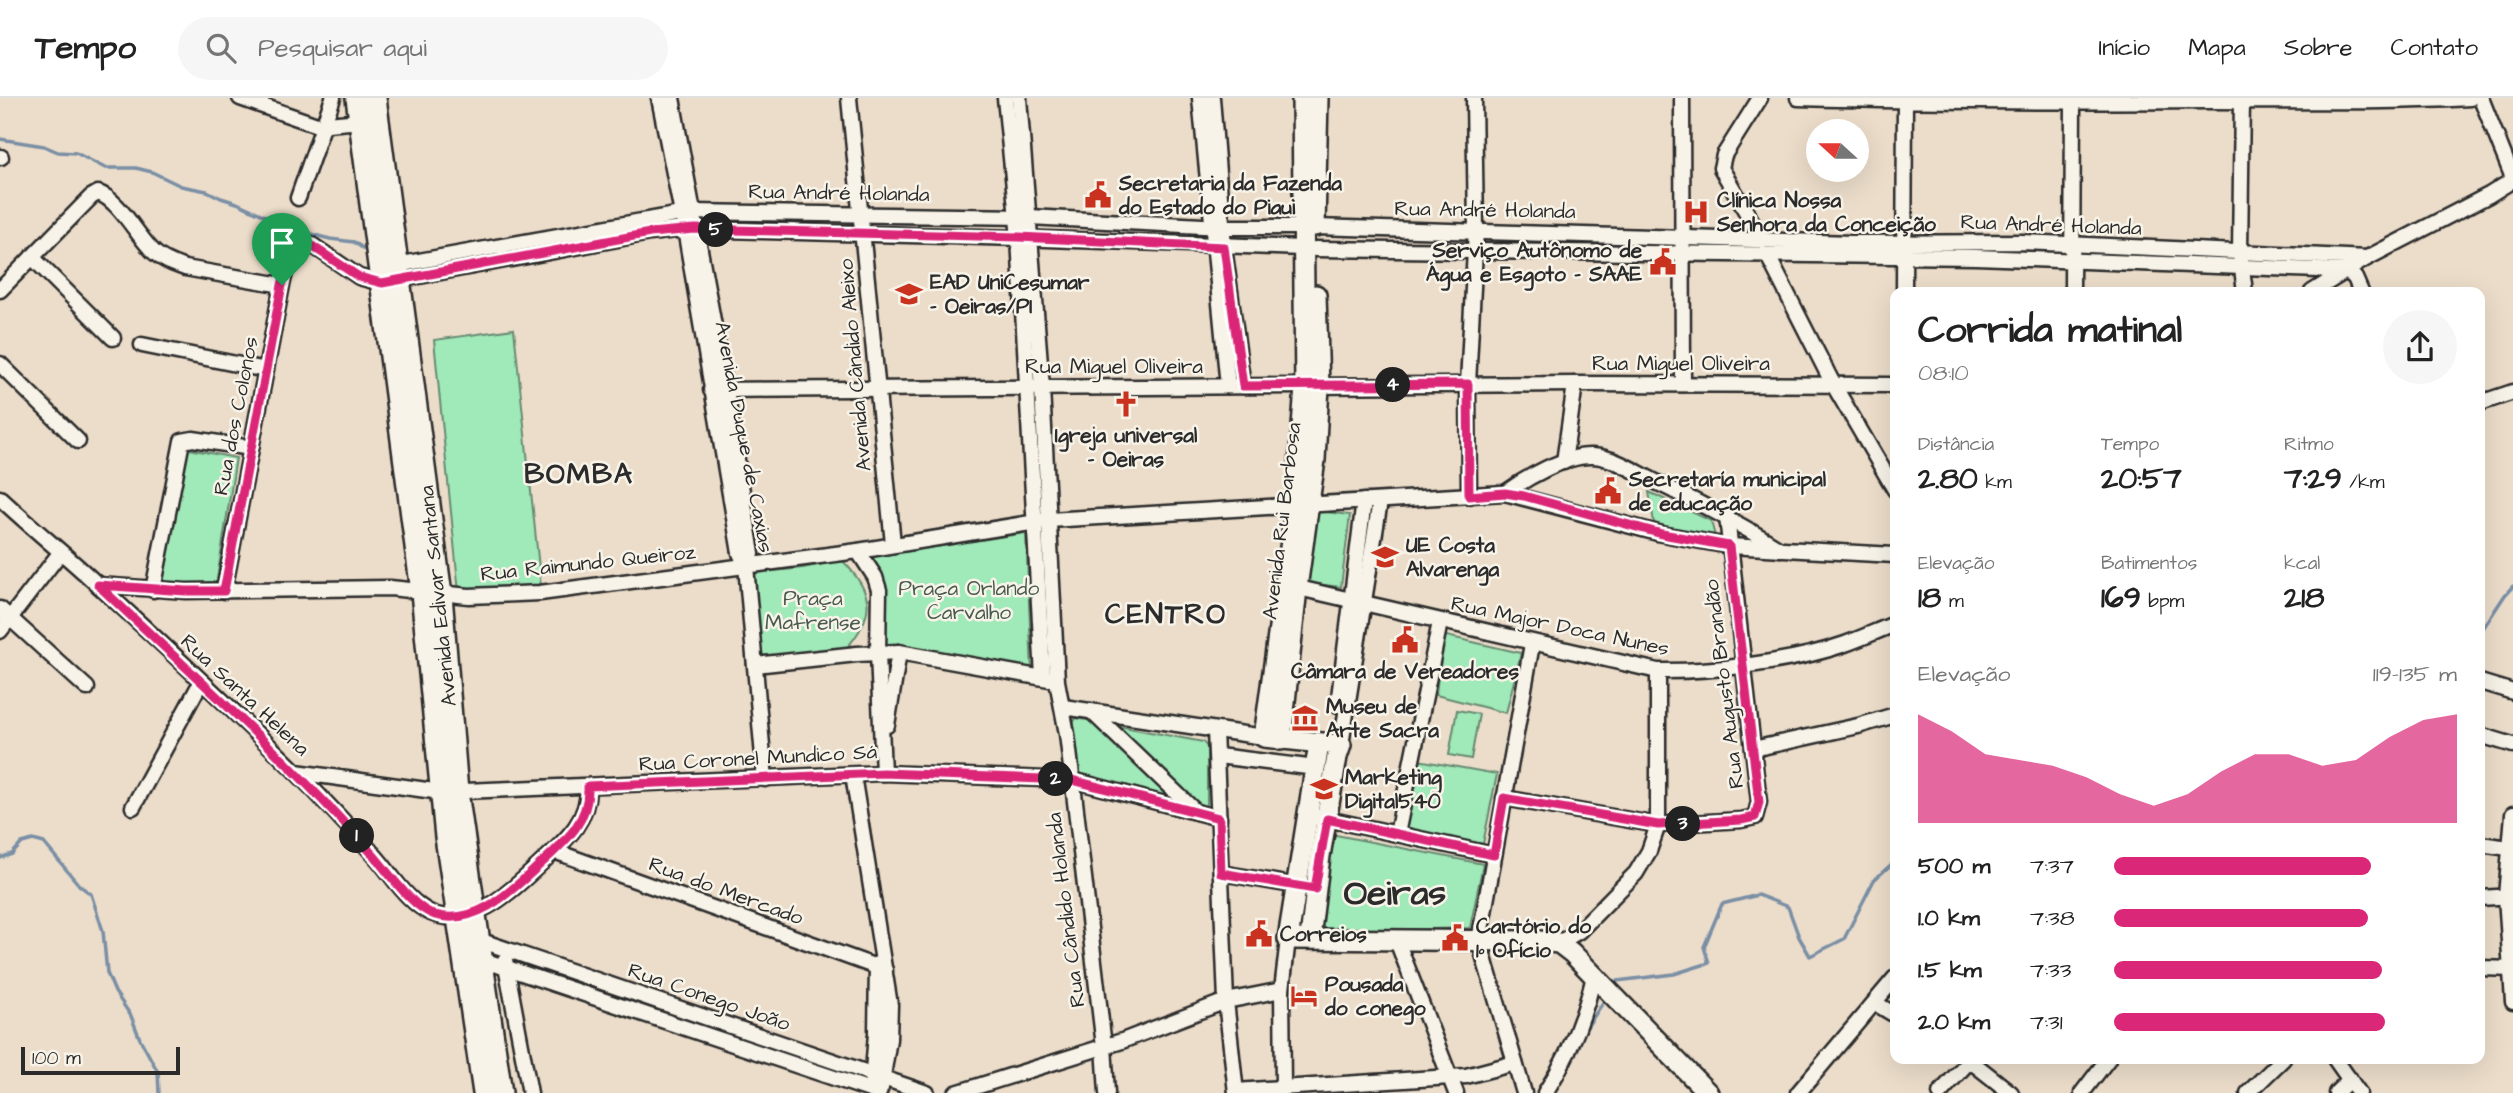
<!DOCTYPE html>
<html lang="pt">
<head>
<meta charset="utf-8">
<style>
	body { margin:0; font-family:"Architects Daughter",sans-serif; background:#f6f6f6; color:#222; height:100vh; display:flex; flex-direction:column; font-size:26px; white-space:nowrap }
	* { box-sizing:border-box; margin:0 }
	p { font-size:23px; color:#767676 }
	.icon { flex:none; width:38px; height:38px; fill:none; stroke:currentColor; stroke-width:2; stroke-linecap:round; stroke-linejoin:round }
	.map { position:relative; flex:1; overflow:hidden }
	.details { position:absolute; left:1890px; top:189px; width:595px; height:777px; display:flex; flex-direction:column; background:#fff; border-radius:14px; box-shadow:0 7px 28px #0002 }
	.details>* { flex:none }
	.needle { width:46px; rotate:291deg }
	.tools { position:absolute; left:1806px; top:21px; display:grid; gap:14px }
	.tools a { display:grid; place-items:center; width:63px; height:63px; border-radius:50%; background:#fff; box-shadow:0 7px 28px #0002; font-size:35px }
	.scale { position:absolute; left:21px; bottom:18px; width:159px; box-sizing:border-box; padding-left:7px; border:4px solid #2b2b2b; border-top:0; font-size:19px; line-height:24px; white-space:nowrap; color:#2b2b2b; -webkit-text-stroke:5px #f7f3e8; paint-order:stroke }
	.pin { position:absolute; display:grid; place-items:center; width:60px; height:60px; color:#fff; margin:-72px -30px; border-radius:50% 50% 50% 0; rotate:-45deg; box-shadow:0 0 7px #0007 }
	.pin .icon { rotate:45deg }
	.km { position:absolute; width:35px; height:35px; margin:-18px; border-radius:50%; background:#222; color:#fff; font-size:19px; line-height:35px; text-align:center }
	.round { display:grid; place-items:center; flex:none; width:74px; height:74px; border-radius:37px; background:#f6f6f6 }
	.head { display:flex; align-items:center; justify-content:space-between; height:119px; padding:0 28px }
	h1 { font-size:38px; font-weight:800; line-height:52px }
	.stats { display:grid; grid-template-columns:repeat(3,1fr); gap:10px; height:119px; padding:7px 28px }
	.stats div { display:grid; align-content:center }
	.stats b { font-size:30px; font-weight:800 }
	.stats small { font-size:19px; font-weight:400 }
	.stats p { font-size:19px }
	.chart { height:196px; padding:14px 28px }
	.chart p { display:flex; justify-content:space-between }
	.chart svg { width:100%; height:126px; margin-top:7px; fill:#db2777; opacity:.7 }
	ul { padding:0 28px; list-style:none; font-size:23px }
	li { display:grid; grid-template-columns:112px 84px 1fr; align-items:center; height:52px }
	li i { height:18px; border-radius:9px; background:#db2777 }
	header { display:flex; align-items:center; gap:42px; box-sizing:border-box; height:98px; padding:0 35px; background:#fff; border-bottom:2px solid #e0e0e0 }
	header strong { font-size:33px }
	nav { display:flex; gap:38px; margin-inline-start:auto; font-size:24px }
	.search { width:490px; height:63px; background:#f6f6f6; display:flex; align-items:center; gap:18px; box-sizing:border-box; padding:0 24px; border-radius:38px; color:#767676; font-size:26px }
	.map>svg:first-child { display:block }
</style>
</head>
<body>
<header>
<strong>Tempo</strong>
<div class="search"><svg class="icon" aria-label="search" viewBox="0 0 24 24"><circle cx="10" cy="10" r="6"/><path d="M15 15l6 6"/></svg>Pesquisar aqui</div>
<nav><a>Início</a><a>Mapa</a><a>Sobre</a><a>Contato</a></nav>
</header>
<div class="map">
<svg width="2513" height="995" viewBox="0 0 2513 995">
	<rect width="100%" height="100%" fill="#ecddca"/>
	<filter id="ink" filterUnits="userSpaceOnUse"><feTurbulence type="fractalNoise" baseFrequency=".0143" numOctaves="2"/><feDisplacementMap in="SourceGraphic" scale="14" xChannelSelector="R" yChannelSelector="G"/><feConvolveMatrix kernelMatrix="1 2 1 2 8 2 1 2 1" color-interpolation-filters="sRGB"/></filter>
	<g filter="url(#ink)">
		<g fill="#a0e9b8" stroke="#668a72" stroke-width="2">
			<polygon points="514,231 541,489 459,495 434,242"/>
			<polygon points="184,350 236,360 216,488 159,485"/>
			<polygon points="1649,394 1711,423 1717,446 1655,431"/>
			<polygon points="1309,412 1350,417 1341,489 1300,484"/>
			<polygon points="1026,435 1032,574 883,546 879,530 886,509 883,479 870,459"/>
			<path d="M 842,462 C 874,495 877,516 845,552 L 763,560 L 756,553 L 751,481 L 754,475 L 803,470 Z"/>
			<polygon points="1442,537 1521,555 1506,615 1436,597"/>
			<polygon points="1457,612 1479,616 1471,661 1449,657"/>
			<polygon points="1076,620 1203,644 1207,649 1207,711 1069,675 1067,636"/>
			<polygon points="1418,662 1497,676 1483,746 1405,732"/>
			<polygon points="1326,735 1483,766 1470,830 1315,834"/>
		</g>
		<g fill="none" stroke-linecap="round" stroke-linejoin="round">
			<g stroke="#7a8fa5" stroke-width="3.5">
				<polyline points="0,41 44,48 58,54 76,55 105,70 136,70 152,74 181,88 207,93 221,100 237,105 276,123 311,136 330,141 354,144 368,154"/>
				<polyline points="2480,535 2505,497 2513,488"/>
				<polyline points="0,760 12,756 22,745 33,742 44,745 79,787 91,796 103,833 107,875 115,894 131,918 140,941 158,974 159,995"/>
				<polyline points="1614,888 1617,883 1674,876 1709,865 1704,849 1722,806 1758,797 1788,809 1799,839 1810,858 1844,841 1874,782 1895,763"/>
				<polyline points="1583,935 1606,900"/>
			</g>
			<g stroke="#2b2b2b" stroke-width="19">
				<g id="minor">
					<polyline points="240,0 317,27 360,23"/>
					<polyline points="659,0 685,131 740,455 746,468 765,681"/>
					<polyline points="672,0 726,293 752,456 746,468"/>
					<polyline points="849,0 893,446"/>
					<polyline points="1005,0 1019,140 1043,579"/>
					<polyline points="1019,0 1042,290 1057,583 1067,636 1104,948 1107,995"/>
					<polyline points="1200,0 1228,288"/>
					<polyline points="1212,0 1224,149 1243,288"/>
					<polyline points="1682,0 1683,286"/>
					<polyline points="1760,0 1724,57 1721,70 1763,143"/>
					<path d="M 1798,0 C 1935,4 2072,4 2208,3 C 2295,3 2383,5 2470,0"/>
					<polyline points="2242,0 2240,155 2245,194"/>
					<polyline points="2481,0 2513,80"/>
					<polyline points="0,59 1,59"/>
					<polyline points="298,100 333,0"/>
					<polyline points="1315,129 1852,145 2022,144 2367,160"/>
					<polyline points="1315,151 1976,159 2347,173 2355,180 2361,194"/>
					<polyline points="1768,158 1833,286 1895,392"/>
					<polyline points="32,159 113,240"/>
					<polyline points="391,168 692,114 1029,119 1222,129 1302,129"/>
					<path d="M 0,192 L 91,99 L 98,95 C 119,101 138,140 155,155 C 164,163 174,166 185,170 L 282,187"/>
					<polyline points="1904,194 1905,0"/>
					<polyline points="2072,194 2073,4"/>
					<polyline points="2312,194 2367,160 2489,97 2513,82"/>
					<polyline points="142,247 266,272"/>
					<polyline points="0,266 78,343"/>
					<polyline points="711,292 1575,286 1895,287"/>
					<polyline points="2480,305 2513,294"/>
					<polyline points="1564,364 1575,286"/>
					<path d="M 1505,395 C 1526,380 1567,356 1593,358 C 1613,359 1634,373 1652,382 C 1696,403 1739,425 1780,451"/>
					<polyline points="1469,398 1468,286 1476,132 1474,0"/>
					<path d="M 0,400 C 32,430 67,458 99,488 C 166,549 232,611 296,674 C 323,701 350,730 376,759 C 392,777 408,805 431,815 C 471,832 510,794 537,769 C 562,745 589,726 588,688"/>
					<polyline points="858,453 875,479 879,492 878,555 883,675"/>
					<polyline points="98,487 186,493 390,490 469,498 540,495 858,453 1049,422 1505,395 1662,436 1729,448 1895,457"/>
					<path d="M 1290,488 L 1658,573 C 1712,574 1794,564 1845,546 C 1862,540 1879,532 1895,526"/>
					<polyline points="153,492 182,343 193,341 251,350"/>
					<polyline points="224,493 282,187 292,147 297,142 312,147 359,179 382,185 650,135 685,131 1019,140 1302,150"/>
					<polyline points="0,511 87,590"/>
					<polyline points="0,533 60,455"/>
					<polyline points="755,567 857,556 899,554 1049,581"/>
					<polyline points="2480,584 2513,594"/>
					<polyline points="1338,607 1364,403"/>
					<polyline points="1063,609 1264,639"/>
					<polyline points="1091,613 1196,714"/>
					<polyline points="887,627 899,554"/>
					<polyline points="1215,632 1226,903 1236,995"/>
					<polyline points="2480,637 2513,647"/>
					<polyline points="1341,647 1380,403"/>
					<polyline points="1753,651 1858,628 1895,617"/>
					<polyline points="1218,658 1316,670"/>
					<polyline points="296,674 441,694 883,675 1072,682 1219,720"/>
					<polyline points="853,677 890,907 889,941 881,990"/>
					<polyline points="1504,700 1658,727 1741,722 1755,719 1759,704 1727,419"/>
					<polyline points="133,709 201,584"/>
					<polyline points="2513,716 2506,798 2513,904"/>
					<polyline points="1318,719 1494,757"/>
					<polyline points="1397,736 1440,524"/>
					<polyline points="2480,746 2509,750"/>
					<polyline points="554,753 885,872"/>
					<polyline points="1221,775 1304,789"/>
					<polyline points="2480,800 2513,798"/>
					<polyline points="479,842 927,995"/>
					<polyline points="1397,843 1456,995"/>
					<polyline points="1559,845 1579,833 1636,775 1649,753 1658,727 1658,573"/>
					<polyline points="477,860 879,995"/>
					<polyline points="505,862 530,995"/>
					<polyline points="2480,870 2513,871"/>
					<polyline points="1875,905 1895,917"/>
					<polyline points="1968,961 2011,995"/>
					<polyline points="2335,961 2359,995"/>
					<polyline points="872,986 876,935 877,866"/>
					<polyline points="1283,990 1282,892 1288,841"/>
					<polyline points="1236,993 1466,978 1515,965"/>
					<polyline points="956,995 1122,943 1226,903 1282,892"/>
					<polyline points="1524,995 1479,843 1532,546"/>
					<path d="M 1545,995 C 1569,958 1584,921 1594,878"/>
					<polyline points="1798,995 1895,880"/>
					<polyline points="1940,995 1971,961"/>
					<polyline points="2082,995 2108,961"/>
					<polyline points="2248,995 2283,961"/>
					<polyline points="2336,995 2350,981"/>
				</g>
			</g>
			<g stroke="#2b2b2b" stroke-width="24">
				<g id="major">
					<polyline points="1302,0 1305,289 1296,406 1264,639 1341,647 1337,659 1320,758 1310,841"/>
					<polyline points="1315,128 1318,0"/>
					<polyline points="1281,642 1297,490 1315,362 1319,288 1316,197"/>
					<polyline points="1319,646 1288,841 1539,843 1559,845 1572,855 1708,995"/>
				</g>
			</g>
			<g stroke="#2b2b2b" stroke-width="26">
				<g id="highway">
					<polyline points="357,0 422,494 446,739 484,995"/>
					<polyline points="375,0 441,497 457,694 501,995"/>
				</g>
			</g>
			<use href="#minor" stroke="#f7f3e8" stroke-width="14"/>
			<use href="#major" stroke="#f7f3e8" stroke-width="19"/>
			<use href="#highway" stroke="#f7f3e8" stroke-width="21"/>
		</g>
	</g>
	<g fill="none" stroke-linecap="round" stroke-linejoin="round" filter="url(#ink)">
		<g stroke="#fff" stroke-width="14">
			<path id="route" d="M 695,131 L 1019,139 L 1224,149 L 1243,288 L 1468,286 L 1469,398 L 1505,395 L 1524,398 L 1662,436 L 1729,448 L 1759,704 L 1755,719 L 1741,722 L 1658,727 L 1504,700 L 1494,757 L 1327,721 L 1315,791 L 1221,775 L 1219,720 L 1072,682 L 883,675 L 588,688 C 590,727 559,748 533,773 C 507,797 473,828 435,817 C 410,809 386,770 368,751 C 284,657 189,573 98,487 L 186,493 L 224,493 L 282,187 L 294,144 L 306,144 L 359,179 L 382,185 L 650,135 Z"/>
		</g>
		<use href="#route" stroke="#db2777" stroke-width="9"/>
	</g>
	<defs>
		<g id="civic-bare" transform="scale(2.1)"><path d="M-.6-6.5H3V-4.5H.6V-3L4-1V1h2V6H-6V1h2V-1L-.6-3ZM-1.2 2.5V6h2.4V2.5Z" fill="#c8321e" stroke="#f7f3e8" stroke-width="2.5" paint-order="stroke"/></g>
		<g id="hospital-bare" transform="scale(2.1)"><path d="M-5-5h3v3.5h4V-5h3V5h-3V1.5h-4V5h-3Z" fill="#c8321e" stroke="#f7f3e8" stroke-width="2.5" paint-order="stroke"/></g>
		<g id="university-bare" transform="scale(2.1)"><path d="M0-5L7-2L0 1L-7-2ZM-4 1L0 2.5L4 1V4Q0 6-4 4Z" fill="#c8321e" stroke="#f7f3e8" stroke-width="2.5" paint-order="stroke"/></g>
		<g id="church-bare" transform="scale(2.1)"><path d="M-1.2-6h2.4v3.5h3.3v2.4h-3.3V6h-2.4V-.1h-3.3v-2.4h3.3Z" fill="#c8321e" stroke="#f7f3e8" stroke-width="2.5" paint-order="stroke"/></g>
		<g id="school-bare" transform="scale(2.1)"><path d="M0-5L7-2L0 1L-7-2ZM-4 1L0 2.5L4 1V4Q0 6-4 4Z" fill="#c8321e" stroke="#f7f3e8" stroke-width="2.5" paint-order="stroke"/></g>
		<g id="museum-bare" transform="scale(2.1)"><path d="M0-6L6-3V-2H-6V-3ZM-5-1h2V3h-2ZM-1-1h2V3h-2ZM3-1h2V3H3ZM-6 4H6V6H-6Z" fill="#c8321e" stroke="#f7f3e8" stroke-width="2.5" paint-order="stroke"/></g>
		<g id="hotel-bare" transform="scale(2.1)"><path d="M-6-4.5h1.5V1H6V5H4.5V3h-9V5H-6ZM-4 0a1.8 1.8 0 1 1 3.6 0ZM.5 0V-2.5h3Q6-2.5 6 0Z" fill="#c8321e" stroke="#f7f3e8" stroke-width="2.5" paint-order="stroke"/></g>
	</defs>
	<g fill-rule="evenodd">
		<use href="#civic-bare" x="1098" y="97"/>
		<use href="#hospital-bare" x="1696" y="114"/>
		<use href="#civic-bare" x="1663" y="164"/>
		<use href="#university-bare" x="909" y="196"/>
		<use href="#church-bare" x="1126" y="306"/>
		<use href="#civic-bare" x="1608" y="393"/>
		<use href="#school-bare" x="1385" y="459"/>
		<use href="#civic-bare" x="1405" y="542"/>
		<use href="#museum-bare" x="1305" y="620"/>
		<use href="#university-bare" x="1324" y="691"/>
		<use href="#civic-bare" x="1259" y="836"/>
		<use href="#civic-bare" x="1455" y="840"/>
		<use href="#hotel-bare" x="1304" y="898"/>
	</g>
	<g text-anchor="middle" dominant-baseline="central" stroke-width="5" stroke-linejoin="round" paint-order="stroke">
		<g font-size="21" font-weight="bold" fill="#2b2b2b" stroke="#f7f3e8" text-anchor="start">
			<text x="1119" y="85">Secretaria da Fazenda<tspan x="1119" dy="24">do Estado do Piaui</tspan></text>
			<text x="1717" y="102">Clínica Nossa<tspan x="1717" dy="24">Senhora da Conceição</tspan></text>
			<text x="1642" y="152" text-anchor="end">Serviço Autônomo de<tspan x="1642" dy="24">Água e Esgoto - SAAE</tspan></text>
			<text x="930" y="184">EAD UniCesumar<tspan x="930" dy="24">- Oeiras/PI</tspan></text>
			<text x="1126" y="337" text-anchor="middle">Igreja universal<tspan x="1126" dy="24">- Oeiras</tspan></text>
			<text x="1629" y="381">Secretaría municipal<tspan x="1629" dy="24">de educação</tspan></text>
			<text x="1406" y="447">UE Costa<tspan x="1406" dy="24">Alvarenga</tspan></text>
			<text x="1405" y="573" text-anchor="middle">Câmara de Vereadores</text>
			<text x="1326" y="608">Museu de<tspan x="1326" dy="24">Arte Sacra</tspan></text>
			<text x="1345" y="679">Marketing<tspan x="1345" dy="24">Digital540</tspan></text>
			<text x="1476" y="828">Cartório do<tspan x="1476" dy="24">1º Ofício</tspan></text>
			<text x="1280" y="836">Correios</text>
			<text x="1325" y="886">Pousada<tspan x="1325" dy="24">do conego</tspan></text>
		</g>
		<g font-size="21" fill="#2b2b2b" stroke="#f7f3e8">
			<text transform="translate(839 95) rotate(1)">Rua André Holanda</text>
			<text transform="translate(1485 112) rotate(1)">Rua André Holanda</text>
			<text transform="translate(2051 127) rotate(2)">Rua André Holanda</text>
			<text x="1681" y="265">Rua Miguel Oliveira</text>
			<text transform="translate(855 267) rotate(-95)">Avenida Cândido Aleixo</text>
			<text x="1114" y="268">Rua Miguel Oliveira</text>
			<text transform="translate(236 318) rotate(-79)">Rua dos Colonos</text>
			<text transform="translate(744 339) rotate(79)">Avenida Duque de Caxias</text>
			<text transform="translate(1282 423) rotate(-83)">Avenida Rui Barbosa</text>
			<text transform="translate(588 465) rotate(-6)">Rua Raimundo Queiroz</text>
			<text transform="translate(438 498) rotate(-96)">Avenida Edivar Santana</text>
			<text transform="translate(1560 528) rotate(12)">Rua Major Doca Nunes</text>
			<text transform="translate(1724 586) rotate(-97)">Rua Augusto Brandão</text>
			<text transform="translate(245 597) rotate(43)">Rua Santa Helena</text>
			<text transform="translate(758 660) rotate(-3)">Rua Coronel Mundico Sá</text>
			<text transform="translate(726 793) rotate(20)">Rua do Mercado</text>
			<text transform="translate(1066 812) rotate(-97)">Rua Cândido Holanda</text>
			<text transform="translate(709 899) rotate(19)">Rua Conego João</text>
		</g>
		<g font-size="21" fill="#485a4e" stroke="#f7f3e8">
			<text x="969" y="490">Praça Orlando<tspan x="969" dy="24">Carvalho</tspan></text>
			<text x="813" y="500">Praça<tspan x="813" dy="24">Mafrense</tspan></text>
		</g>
		<g font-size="28" font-weight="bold" letter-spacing="2" fill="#2b2b2b" stroke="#f7f3e8">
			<text x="579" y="376">BOMBA</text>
			<text x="1166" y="516">CENTRO</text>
		</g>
		<g font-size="35" font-weight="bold" fill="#2b2b2b" stroke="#f7f3e8">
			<text x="1395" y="795">Oeiras</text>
		</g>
	</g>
</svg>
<div class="tools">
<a><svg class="needle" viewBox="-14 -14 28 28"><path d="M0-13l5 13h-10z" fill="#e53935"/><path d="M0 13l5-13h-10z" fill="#767676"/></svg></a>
</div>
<div class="scale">100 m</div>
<div class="pin" style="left:282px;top:187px;background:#1e9e55"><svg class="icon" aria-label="arrive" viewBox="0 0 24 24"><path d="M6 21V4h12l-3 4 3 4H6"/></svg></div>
<b class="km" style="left:357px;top:738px">1</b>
<b class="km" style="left:1056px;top:681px">2</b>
<b class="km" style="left:1683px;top:726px">3</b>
<b class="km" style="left:1393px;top:287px">4</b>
<b class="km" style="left:716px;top:132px">5</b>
<section class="details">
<div class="head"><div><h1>Corrida matinal</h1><p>08:10</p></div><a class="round"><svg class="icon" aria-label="share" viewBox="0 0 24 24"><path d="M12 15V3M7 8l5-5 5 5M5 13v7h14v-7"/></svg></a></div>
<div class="stats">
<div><p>Distância</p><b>2.80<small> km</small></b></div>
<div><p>Tempo</p><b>20:57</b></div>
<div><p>Ritmo</p><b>7:29<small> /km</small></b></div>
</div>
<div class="stats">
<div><p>Elevação</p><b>18<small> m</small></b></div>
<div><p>Batimentos</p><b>169<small> bpm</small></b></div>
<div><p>kcal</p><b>218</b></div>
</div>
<div class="chart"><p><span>Elevação</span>119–135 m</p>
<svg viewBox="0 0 160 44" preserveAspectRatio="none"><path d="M0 44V6L10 12L20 20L30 22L40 24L50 28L60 34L70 38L80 34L90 26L100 20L110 20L120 24L130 22L140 14L150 8L160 6V44z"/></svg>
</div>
<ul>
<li><b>500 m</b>7:37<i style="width:75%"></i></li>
<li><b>1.0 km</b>7:38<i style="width:74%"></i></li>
<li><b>1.5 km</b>7:33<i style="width:78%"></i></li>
<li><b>2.0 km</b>7:31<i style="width:79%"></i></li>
</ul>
</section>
</div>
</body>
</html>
